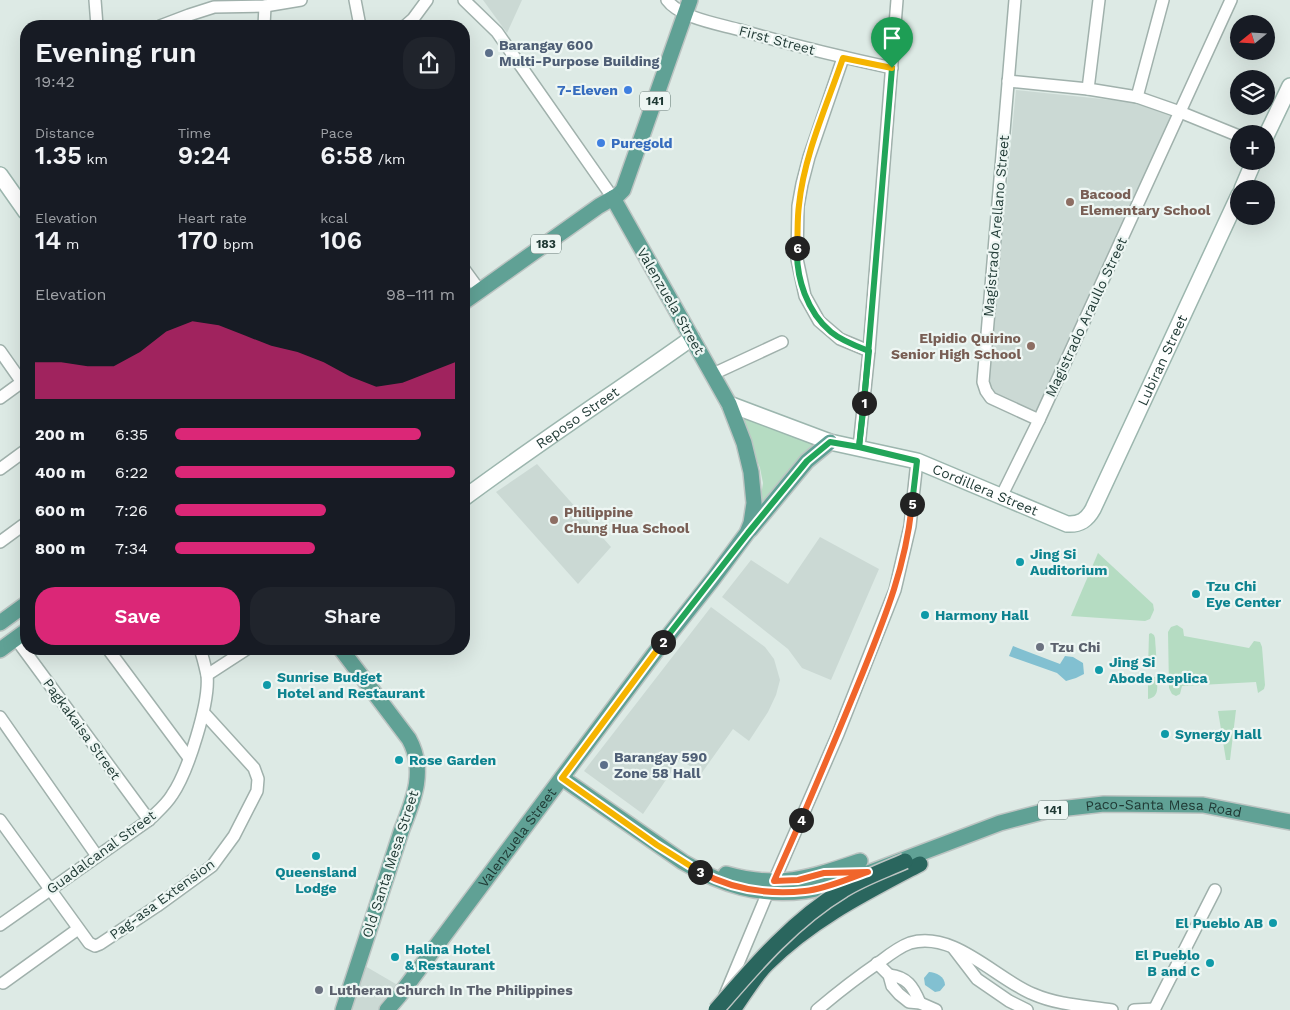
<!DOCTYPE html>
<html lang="en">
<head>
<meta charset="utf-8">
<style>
	body { margin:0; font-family:"Work Sans",sans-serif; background:#20242c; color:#f1f3f6; height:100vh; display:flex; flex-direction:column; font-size:19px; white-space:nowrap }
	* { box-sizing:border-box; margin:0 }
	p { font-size:16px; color:#9ea1a6 }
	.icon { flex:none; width:28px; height:28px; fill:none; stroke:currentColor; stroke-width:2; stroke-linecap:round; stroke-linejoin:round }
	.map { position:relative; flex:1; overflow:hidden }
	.panel { position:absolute; left:20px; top:20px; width:450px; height:635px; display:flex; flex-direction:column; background:#171b24; border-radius:20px; box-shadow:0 5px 20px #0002 }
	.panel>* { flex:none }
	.needle { width:32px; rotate:252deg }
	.controls { position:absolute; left:1230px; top:15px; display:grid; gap:10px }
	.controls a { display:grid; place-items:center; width:45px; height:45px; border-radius:50%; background:#171b24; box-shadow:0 5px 20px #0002; font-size:25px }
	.pin { position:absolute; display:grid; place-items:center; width:42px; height:42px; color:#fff; margin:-51px -21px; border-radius:50% 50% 50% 0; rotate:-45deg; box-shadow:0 0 5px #0007 }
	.pin .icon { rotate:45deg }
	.km { position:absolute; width:25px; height:25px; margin:-12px; border-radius:50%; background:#222; color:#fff; font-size:14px; line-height:25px; text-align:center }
	.round { display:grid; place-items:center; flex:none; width:52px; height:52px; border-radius:20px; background:#20242c }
	.headline { display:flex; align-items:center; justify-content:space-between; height:85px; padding:0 15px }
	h1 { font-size:28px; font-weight:600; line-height:38px }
	.figures { display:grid; grid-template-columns:repeat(3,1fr); gap:8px; height:85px; padding:5px 15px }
	.figures div { display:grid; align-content:center }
	.figures b { font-size:25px; font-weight:600 }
	.figures small { font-size:14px; font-weight:400 }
	.figures p { font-size:14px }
	.chart { height:140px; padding:10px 15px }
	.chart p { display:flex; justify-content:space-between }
	.chart svg { width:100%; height:90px; margin-top:5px; fill:#db2777; opacity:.7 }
	.primary-button { display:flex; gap:10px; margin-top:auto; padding:10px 15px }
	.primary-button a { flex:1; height:58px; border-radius:20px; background:#db2777; color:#fff; font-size:20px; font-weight:600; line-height:58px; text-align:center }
	.primary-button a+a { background:#20242c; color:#f1f3f6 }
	ul { padding:0 15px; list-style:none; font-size:16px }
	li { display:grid; grid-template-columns:80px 60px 1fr; align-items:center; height:38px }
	li i { height:12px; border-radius:6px; background:#db2777 }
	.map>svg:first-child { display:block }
</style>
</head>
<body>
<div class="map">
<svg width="1290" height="1010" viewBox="0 0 1290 1010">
	<rect width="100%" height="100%" fill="#ddeae5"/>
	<g fill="#cbd9d4">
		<polygon points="483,0 522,0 507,33"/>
		<polygon points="1016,90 1131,102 1173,117 1041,415 994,395 988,385"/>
		<polygon points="537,464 611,547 578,584 496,492"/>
		<polygon points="820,537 879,569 831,680 802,668 788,649 722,597 751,560 788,584"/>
		<polygon points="711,607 765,647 774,659 780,680 776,695 768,712 749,741 733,729 701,774 680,759 643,814 584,771"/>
		<polygon points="365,966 401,987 380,1010 352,1010"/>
	</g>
	<g fill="#b5dcc2">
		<polygon points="743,417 818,441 818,447 759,509 763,483 760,468 741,421"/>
		<polygon points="1098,553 1153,604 1154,610 1150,619 1145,621 1071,616"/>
		<polygon points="1177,625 1183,629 1184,636 1249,648 1254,641 1260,642 1262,647 1265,685 1264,689 1258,693 1256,682 1182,686 1180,694 1176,696 1172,694 1169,688 1168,632 1171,627"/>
		<polygon points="1151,633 1154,635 1155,638 1157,668 1148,669 1149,634"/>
		<path d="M 1148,677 L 1157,677 C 1157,686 1160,697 1148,699 Z"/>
		<polygon points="1236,710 1230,760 1226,760 1218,711"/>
	</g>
	<g fill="#82c0d1">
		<polygon points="1013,646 1060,664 1065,656 1073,657 1083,663 1084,674 1076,678 1066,681 1057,673 1009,656"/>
		<path d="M 929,972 C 936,972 945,977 945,985 L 940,991 L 935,992 L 925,985 L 924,978 Z"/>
	</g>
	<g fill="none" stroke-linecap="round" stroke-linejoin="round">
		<g stroke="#a0b1ac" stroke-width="14">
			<g id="street">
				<polyline points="95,0 97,26"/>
				<polyline points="355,0 360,26"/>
				<polyline points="464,0 497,32 613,198"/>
				<path d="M 667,0 C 680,18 719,24 740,30 C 791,45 841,57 892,68"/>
				<polyline points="1015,0 983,382 986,391 991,398 1039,420"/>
				<polyline points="160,26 189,15 214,7 265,6 301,0"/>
				<polyline points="264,26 265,6"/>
				<polyline points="405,26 413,19 427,0"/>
				<polyline points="843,58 809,157 802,184 798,206 797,259 805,296 819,321 840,339 869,351"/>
				<polyline points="1008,81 1088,89 1137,97 1180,112 1239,136"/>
				<polyline points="1088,89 1099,0"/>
				<polyline points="1137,97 1163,0"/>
				<polyline points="464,269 480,291"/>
				<polyline points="0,351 26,388"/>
				<polyline points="713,374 782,342"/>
				<polyline points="0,398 22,382"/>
				<polyline points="859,447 869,351 897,0"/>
				<polyline points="0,469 26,450"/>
				<polyline points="1001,497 1039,420 1231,0"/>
				<polyline points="0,542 26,523"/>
				<polyline points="16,639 149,820"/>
				<polyline points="108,649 189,758"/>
				<polyline points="207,675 247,649"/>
				<polyline points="0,717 97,856"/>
				<polyline points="0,820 89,943 95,946 100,944 157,906 212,866 234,836 257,791 258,779 254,768 204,713"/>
				<polyline points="774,881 838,734 895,590 910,526 917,461"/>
				<path d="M 0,925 L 149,820 C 157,812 166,805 172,795 C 188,772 210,702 207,675 C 205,666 203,657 200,649"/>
				<polyline points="954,949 977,979 1009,1001 1027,1010"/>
				<polyline points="877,963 889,975 892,986 899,994 909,1002 920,1003 936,1010"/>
				<path d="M 889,975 C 907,977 913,986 920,1003"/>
				<polyline points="3,983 78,929"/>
				<polyline points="725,995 768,892"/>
				<path d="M 817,1010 C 837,993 859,976 881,961 C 890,954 899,947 910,943 C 954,930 996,979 1033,994 C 1058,1005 1086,1006 1112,1010"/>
				<polyline points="1134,1010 1154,1009"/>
				<polyline points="1154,1010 1215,890"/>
			</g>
		</g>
		<g stroke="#9cb6ae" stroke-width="18">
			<g id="secondary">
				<polyline points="1266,136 1290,86"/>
				<polyline points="0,175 26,212"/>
				<polyline points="1242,189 1254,161"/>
				<path id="s1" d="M 729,404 L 830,442 L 917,461 L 1067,524 C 1080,525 1087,520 1093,509 L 1239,195"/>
				<path id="s2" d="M 464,498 C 538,443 616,392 692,338"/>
			</g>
		</g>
		<g stroke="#bcc4c2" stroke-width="18">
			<g id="primary">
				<polyline points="464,302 599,206 618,195 623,190 690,0"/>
				<polyline points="750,530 807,461 830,442"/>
				<polyline points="0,623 26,604"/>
				<path d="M 341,649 L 409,739 C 426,770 414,799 402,829 L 343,1010"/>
				<polyline points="0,650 26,631"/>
				<path d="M 562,778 L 683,862 C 722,885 759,897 805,891 C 822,889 838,882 854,877"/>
				<path id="s3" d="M 824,873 L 868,873 L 1000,823 L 1050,810 L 1104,804 L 1203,805 L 1290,822"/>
				<path d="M 726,874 C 779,889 810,878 860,861"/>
				<path id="s4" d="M 387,1010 L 399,996 L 654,654 L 713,579 L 747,533 L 751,523 L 754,503 L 751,472 L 744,443 L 729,404 L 613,198"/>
			</g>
		</g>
		<g stroke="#bcc4c2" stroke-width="18">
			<path id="highway" d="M 733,1010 C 744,995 754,977 767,964 C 811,920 865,893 920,864"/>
		</g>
		<use href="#street" stroke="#fff" stroke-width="11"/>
		<use href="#secondary" stroke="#fff" stroke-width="15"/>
		<use href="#primary" stroke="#60a195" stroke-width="15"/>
		<use href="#highway" stroke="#2a665e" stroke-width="15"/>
		<g stroke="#bcc4c2" stroke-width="18" stroke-linecap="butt">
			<path id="highway-bridge" d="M 716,1010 C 754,966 793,920 843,890 C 862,878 885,870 905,861"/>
		</g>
		<use href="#highway-bridge" stroke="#2a665e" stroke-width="15"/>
	</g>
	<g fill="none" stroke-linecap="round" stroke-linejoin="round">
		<g stroke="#fff" stroke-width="10">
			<polyline id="split-1" points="864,403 892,68"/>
		</g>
		<g stroke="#fff" stroke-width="10">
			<polyline id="split-2" points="663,642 748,533 807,461 830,442 859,447 864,403"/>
		</g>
		<g stroke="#fff" stroke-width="10">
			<polyline id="split-3" points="663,642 562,778 657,845 700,872"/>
		</g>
		<g stroke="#fff" stroke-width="10">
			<path id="split-4" d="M 700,872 C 732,889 768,895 805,891 C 826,889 847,879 868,872 L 824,873 L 798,880 L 774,881 L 801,820"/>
		</g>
		<g stroke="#fff" stroke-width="10">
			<path id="split-5" d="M 801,820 C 822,771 843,721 863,672 C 886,615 906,565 912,504"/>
		</g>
		<g stroke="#fff" stroke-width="10">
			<path id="split-6" d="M 797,248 C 796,278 807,312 831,332 C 842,341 856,346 869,351 L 859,447 L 917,461 L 912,504"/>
		</g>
		<g stroke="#fff" stroke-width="10">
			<path id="split-7" d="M 797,248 C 798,234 797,219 799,205 C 804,155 827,105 843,58 L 892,68"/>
		</g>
		<use href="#split-1" stroke="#22a559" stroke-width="6"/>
		<use href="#split-2" stroke="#22a559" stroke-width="6"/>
		<use href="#split-3" stroke="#f5b400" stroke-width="6"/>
		<use href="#split-4" stroke="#f0652b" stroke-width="6"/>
		<use href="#split-5" stroke="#f0652b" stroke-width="6"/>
		<use href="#split-6" stroke="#22a559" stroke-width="6"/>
		<use href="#split-7" stroke="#f5b400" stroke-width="6"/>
	</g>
	<g fill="#5c6f8a" stroke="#edf6f3" stroke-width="2">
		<circle cx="489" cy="53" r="5"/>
		<circle cx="604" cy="765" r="5"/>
	</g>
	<g fill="#3f7fe0" stroke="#edf6f3" stroke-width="2">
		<circle cx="628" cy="90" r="5"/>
		<circle cx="601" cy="143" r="5"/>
	</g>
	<g fill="#8d6e63" stroke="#edf6f3" stroke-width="2">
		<circle cx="1070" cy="202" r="5"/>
		<circle cx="1031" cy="346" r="5"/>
		<circle cx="554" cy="520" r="5"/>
	</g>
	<g fill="#0f9aa8" stroke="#edf6f3" stroke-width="2">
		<circle cx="1020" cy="562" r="5"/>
		<circle cx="1196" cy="594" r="5"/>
		<circle cx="925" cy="615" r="5"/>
		<circle cx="1099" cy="670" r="5"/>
		<circle cx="267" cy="685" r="5"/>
		<circle cx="1165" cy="734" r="5"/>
		<circle cx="399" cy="760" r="5"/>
		<circle cx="316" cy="856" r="5"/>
		<circle cx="1273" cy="923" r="5"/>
		<circle cx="395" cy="957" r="5"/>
		<circle cx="1210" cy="963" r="5"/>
	</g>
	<g fill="#6b7280" stroke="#edf6f3" stroke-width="2">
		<circle cx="1040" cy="647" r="5"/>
		<circle cx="319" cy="990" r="5"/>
	</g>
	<g text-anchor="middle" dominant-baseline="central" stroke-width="4.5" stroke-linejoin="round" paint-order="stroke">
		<g fill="#edf6f3" stroke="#5d726d" stroke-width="1">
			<rect x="640" y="91.5" width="30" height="19" rx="4"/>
			<rect x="531" y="234.5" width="30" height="19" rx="4"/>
			<rect x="1038" y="800.5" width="30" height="19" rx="4"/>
		</g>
		<g font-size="12" font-weight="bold" fill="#1f3934">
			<text x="655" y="101">141</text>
			<text x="546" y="244">183</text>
			<text x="1053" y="810">141</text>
		</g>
		<g font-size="14" fill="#1f3934" stroke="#edf6f3">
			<text transform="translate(777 40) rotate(15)">First Street</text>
			<text transform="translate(996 226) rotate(-85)">Magistrado Arellano Street</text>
			<text transform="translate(671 301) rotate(60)">Valenzuela Street</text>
			<text transform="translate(1086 317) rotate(-65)">Magistrado Araullo Street</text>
			<text stroke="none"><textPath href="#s1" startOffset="556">Lubiran Street</textPath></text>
			<text stroke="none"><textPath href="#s2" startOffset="139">Reposo Street</textPath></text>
			<text stroke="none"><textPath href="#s1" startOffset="271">Cordillera Street</textPath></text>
			<text transform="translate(82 729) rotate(54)">Pagkakaisa Street</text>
			<text stroke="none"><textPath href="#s3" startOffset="351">Paco-Santa Mesa Road</textPath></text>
			<text stroke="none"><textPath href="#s4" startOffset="216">Valenzuela Street</textPath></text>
			<text transform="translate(101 852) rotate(-36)">Guadalcanal Street</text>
			<text transform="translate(390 864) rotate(-72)">Old Santa Mesa Street</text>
			<text transform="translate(162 899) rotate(-36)">Pag-asa Extension</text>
		</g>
		<g font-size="14" font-weight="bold" fill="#4e5e75" stroke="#edf6f3" text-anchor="start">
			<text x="499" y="45">Barangay 600<tspan x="499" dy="16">Multi-Purpose Building</tspan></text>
			<text x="614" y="757">Barangay 590<tspan x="614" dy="16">Zone 58 Hall</tspan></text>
		</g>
		<g font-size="14" font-weight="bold" fill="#366cbe" stroke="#edf6f3" text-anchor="end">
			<text x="618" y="90">7-Eleven</text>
			<text x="611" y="143" text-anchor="start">Puregold</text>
		</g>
		<g font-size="14" font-weight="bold" fill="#785e54" stroke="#edf6f3" text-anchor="start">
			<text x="1080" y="194">Bacood<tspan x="1080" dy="16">Elementary School</tspan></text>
			<text x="1021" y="338" text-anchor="end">Elpidio Quirino<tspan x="1021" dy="16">Senior High School</tspan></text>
			<text x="564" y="512">Philippine<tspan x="564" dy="16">Chung Hua School</tspan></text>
		</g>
		<g font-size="14" font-weight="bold" fill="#0d838f" stroke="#edf6f3" text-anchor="start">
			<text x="1030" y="554">Jing Si<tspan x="1030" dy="16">Auditorium</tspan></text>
			<text x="1206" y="586">Tzu Chi<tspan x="1206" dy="16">Eye Center</tspan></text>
			<text x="935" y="615">Harmony Hall</text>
			<text x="1109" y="662">Jing Si<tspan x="1109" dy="16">Abode Replica</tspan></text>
			<text x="277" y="677">Sunrise Budget<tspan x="277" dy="16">Hotel and Restaurant</tspan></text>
			<text x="1175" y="734">Synergy Hall</text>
			<text x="409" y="760">Rose Garden</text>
			<text x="316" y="872" text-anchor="middle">Queensland<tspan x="316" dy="16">Lodge</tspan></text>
			<text x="1263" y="923" text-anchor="end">El Pueblo AB</text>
			<text x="405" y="949">Halina Hotel<tspan x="405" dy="16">&amp; Restaurant</tspan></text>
			<text x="1200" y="955" text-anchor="end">El Pueblo<tspan x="1200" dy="16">B and C</tspan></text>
		</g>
		<g font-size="14" font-weight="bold" fill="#5b616d" stroke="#edf6f3" text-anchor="start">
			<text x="1050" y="647">Tzu Chi</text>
			<text x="329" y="990">Lutheran Church In The Philippines</text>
		</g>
	</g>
</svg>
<div class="controls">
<a><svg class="needle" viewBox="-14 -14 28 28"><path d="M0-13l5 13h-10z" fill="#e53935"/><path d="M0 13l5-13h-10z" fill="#9ea1a6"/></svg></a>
<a><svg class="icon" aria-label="layers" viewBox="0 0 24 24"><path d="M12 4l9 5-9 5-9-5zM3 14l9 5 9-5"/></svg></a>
<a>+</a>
<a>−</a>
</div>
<div class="pin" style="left:892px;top:68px;background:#1e9e55"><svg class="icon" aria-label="arrive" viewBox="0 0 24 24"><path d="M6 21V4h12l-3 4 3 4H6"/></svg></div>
<b class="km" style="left:864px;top:403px">1</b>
<b class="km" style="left:663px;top:642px">2</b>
<b class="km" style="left:700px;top:872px">3</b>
<b class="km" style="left:801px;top:820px">4</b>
<b class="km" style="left:912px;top:504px">5</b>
<b class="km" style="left:797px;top:248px">6</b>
<section class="panel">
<div class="headline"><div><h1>Evening run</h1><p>19:42</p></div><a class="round"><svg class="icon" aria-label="share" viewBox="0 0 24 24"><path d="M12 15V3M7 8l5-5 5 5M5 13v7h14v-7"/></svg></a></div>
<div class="figures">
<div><p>Distance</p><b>1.35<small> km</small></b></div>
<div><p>Time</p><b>9:24</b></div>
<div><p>Pace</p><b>6:58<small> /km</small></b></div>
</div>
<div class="figures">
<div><p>Elevation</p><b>14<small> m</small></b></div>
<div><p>Heart rate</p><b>170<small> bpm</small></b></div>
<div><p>kcal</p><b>106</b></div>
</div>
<div class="chart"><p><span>Elevation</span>98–111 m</p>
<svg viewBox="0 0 160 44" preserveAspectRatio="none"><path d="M0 44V26L10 26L20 28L30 28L40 21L50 11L60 6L70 8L80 13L90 18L100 21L110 26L120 33L130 38L140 36L150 31L160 26V44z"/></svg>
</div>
<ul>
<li><b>200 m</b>6:35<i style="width:88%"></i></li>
<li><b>400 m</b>6:22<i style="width:100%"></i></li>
<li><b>600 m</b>7:26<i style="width:54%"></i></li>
<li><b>800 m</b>7:34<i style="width:50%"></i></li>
</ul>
<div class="primary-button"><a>Save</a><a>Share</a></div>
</section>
</div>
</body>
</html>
